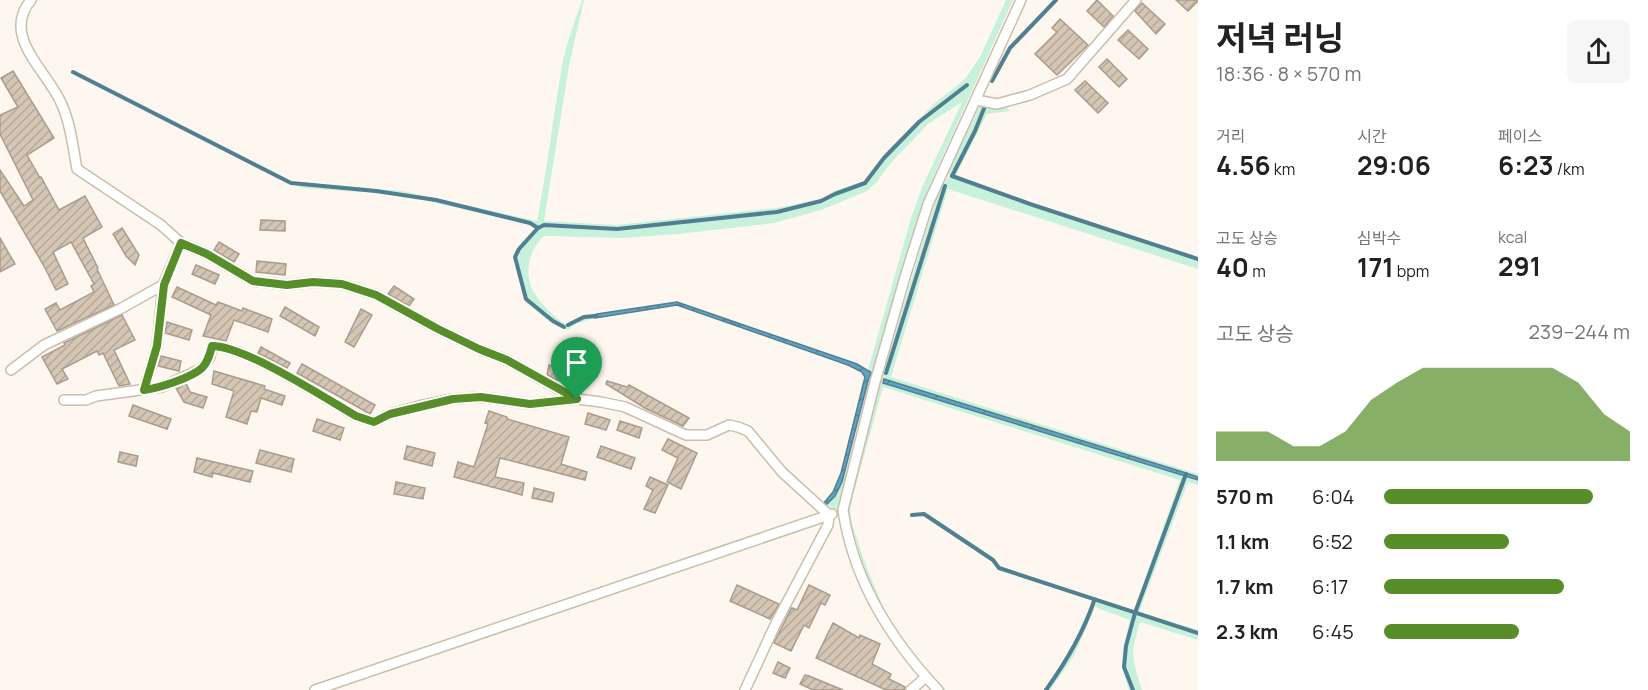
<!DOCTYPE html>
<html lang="ko">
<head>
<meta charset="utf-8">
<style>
	body { margin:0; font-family:Manrope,"Noto Sans KR",sans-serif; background:#f6f6f6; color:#222; height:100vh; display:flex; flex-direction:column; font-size:22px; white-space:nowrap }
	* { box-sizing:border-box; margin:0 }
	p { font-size:20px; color:#767676 }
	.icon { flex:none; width:33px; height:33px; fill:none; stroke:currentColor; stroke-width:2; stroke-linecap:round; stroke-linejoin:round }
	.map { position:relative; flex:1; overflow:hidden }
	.panel { display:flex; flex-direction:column; background:#fff; width:450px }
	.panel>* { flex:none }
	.pin { position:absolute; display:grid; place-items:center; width:51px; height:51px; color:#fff; margin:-62px -26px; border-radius:50% 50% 50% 0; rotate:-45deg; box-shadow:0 0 6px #0007 }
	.pin .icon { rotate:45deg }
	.round { display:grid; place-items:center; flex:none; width:63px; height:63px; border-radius:9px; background:#f6f6f6 }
	.head { display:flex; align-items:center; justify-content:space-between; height:102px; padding:0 18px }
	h1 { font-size:33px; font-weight:700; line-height:45px }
	.stats { display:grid; grid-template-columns:repeat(3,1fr); gap:9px; height:102px; padding:6px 18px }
	.stats div { display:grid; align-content:center }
	.stats b { font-size:26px; font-weight:700 }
	.stats small { font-size:16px; font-weight:400 }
	.stats p { font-size:16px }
	.chart { height:168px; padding:12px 18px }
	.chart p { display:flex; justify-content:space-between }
	.chart svg { width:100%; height:108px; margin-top:6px; fill:#578e29; opacity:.7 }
	ul { padding:0 18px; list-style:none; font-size:20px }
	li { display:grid; grid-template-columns:96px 72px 1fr; align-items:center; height:45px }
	li i { height:15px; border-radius:8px; background:#578e29 }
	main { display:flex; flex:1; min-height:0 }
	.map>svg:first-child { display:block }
</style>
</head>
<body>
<main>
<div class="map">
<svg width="1198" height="690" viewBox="0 0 1198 690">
	<defs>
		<pattern id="water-waves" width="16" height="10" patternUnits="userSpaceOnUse" patternTransform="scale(1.5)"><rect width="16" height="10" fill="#60a4c3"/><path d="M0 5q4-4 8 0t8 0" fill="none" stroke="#50869e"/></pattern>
		<pattern id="building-hatch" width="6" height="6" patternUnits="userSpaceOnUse" patternTransform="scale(1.5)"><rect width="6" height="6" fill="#d4c5b4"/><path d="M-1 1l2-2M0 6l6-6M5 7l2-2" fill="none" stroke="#b6a99a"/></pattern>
	</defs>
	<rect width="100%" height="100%" fill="#fef7f0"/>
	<g fill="#c8f1dc">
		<path d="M 582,0 L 584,0 L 569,66 L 544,221 L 616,225 L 777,208 L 821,199 L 834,191 L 865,181 L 884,155 L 917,121 L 935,103 L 965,79 L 980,57 L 1006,0 L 1013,0 L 938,166 L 924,199 L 910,242 L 838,510 L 823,504 L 827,504 C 849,484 861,408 869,377 L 872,373 L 868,370 L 911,218 L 923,185 L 962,102 L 928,124 L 890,164 L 876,183 L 867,191 L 821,210 L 774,223 L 678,234 L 623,238 L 544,236 C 530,248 524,271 532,289 C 538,301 553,316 565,324 L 582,315 L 597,314 L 593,316 L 595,318 L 575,324 L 568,330 L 557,326 L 546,319 L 524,300 L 514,257 L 518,247 L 535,228 L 529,224 L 410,197 L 376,193 L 300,188 L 300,182 L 402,191 L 537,221 C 547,170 553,118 562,66 C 566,43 575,22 582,0 Z"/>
		<path d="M 980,106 L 1006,106 L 1010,111 L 987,114 L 956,175 L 1030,203 L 1198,257 L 1198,269 L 948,189 L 891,377 L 1198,474 L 1198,477 L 885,379 L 883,383 L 1198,480 L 1198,485 L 1188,482 L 1139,612 L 1198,630 L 1198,640 L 1140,622 C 1130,655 1132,658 1142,690 L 1129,690 L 1122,667 L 1124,645 L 1130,620 L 1095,607 L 1074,656 L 1050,690 L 1044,690 L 1069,653 L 1094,598 L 1134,610 L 1180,480 L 883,387 L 853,496 L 850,511 L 852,524 L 866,566 L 888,618 L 899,640 L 946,690 L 942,690 L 898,639 L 864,572 L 849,526 L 848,510 L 850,495 C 878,391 908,287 941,184 L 944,184 L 949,176 L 948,172 Z"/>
	</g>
	<g fill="url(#water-waves)" stroke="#517f92" stroke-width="1.5">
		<polygon points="677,302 857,364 872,373 869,377 842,482 835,496 827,504 823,504 833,492 841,473 865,377 862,372 848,365 677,305 595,318 592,316 597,314"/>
		<polygon points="884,379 1186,473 1198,477 1198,480 883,383"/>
	</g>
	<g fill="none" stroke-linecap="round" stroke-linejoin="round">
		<g stroke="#517f92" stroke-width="4">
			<polyline points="73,72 291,183 376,191 436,200 530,223 538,228 544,225 617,229 777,212 821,201 835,194 865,183 884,158 919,122 967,85"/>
			<polyline points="992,81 1010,48 1056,0"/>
			<polyline points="985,106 975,131 952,176 1030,204 1198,259"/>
			<polyline points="538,228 519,249 515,257 526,299 553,321 564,327"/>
			<polyline points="568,325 584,317 596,316"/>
			<polyline points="886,373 945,186"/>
			<polyline points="912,515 924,514 993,560 999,568 1198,633"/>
			<path d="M 1046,690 C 1066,662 1083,634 1094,601"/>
			<polyline points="1133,690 1124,667 1126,646 1135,613 1186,474"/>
		</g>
	</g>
	<g fill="url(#building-hatch)" stroke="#aa9c8b" stroke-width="1.5">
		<polygon points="1097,0 1113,16 1104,27 1087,11"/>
		<polygon points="1176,0 1198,0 1198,1 1188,11"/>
		<polygon points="1142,3 1165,24 1156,34 1135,11"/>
		<polygon points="1060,19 1088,45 1057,75 1035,54 1057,32 1052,28"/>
		<polygon points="1128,30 1148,49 1139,59 1118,40"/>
		<polygon points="1107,59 1127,79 1119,87 1099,67"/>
		<polygon points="13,71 54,138 27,155 40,178 41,177 59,210 85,196 102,227 83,238 98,268 97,269 114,305 57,331 45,309 56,303 60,310 94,292 91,286 94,284 71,242 53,252 68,284 56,290 44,266 0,191 0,170 24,206 33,200 0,134 0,115 18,107 1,78"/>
		<polygon points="1085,81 1108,103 1098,113 1075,90"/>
		<polygon points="261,220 285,221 285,231 260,230"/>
		<polygon points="122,228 139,255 135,265 126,256 113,234"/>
		<polygon points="0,238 15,264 0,272"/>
		<polygon points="219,242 239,254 234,262 214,250"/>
		<polygon points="257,261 286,264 285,275 256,272"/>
		<polygon points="196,265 219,275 215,284 192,274"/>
		<polygon points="394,286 414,299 409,306 388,294"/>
		<polygon points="177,287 216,305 218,302 242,311 243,308 272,319 268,332 234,320 226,341 203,336 211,315 172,297"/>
		<polygon points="285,307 319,327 315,336 280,316"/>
		<polygon points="361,309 372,315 354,347 345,342"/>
		<polygon points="122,315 135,340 114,350 130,384 119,386 103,353 99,355 97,351 62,369 68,379 57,384 42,357 65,345 64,343"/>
		<polygon points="167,322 192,330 189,340 165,333"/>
		<polygon points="261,347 290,363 287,368 258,353"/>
		<polygon points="161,356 181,361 179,371 158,366"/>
		<polygon points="302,364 375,405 370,414 297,373"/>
		<polygon points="549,365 582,372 579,385 557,380 547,375"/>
		<polygon points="214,371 265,386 264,389 285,396 282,405 261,398 257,412 251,411 247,424 226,417 234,391 212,384"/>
		<polygon points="607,381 627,387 629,385 689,418 683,426 645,408 606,384"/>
		<polygon points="186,383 190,392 207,397 203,408 184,402 176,388"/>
		<polygon points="133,405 171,419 167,429 129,416"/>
		<polygon points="489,411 507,417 507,419 569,437 561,464 587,472 585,480 500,458 495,477 524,483 522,495 454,477 458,462 474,467 488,424 485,423"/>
		<polygon points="588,413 610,420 606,430 585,424"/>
		<polygon points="317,419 344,428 340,440 313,431"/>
		<polygon points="620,421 642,428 639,438 617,430"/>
		<polygon points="668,439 697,453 681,489 667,482 678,458 662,450"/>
		<polygon points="407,446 435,453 432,466 404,459"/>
		<polygon points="601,446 635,458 631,469 597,457"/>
		<polygon points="260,450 294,459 291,472 256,463"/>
		<polygon points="120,452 138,456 136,466 118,462"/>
		<polygon points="197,458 253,471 250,482 213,473 212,477 194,472"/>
		<polygon points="650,477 668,485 655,513 644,509 653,490 646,486"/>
		<polygon points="396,482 425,488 423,499 394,494"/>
		<polygon points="534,488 554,493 552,502 532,498"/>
		<polygon points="737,585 779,604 770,619 730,601"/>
		<polygon points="809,585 830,595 825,605 821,603 809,628 804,625 791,651 774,643 791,609 792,608 797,610"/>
		<polygon points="833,623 859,638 860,635 880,644 872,664 891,674 889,679 905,687 904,690 886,690 816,658"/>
		<polygon points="778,662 790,668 785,678 773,673"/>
		<polygon points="805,675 809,676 843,690 813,690 800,684"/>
	</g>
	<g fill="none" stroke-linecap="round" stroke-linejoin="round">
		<g stroke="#ccbdac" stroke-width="12">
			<g id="street">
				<path d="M 31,0 C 0,37 49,72 62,105 C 71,125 73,148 77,169 L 161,225 L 181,243"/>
				<polyline points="976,100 997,104 1030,95 1067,79 1136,0"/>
				<polyline points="11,370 44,345 120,309 163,285"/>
				<polyline points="144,390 157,346 163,285 181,243 207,254 253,281 287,285 313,282 342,284 376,295 438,329 479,349 507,360 576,399"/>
				<path d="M 64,400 L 86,400 L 96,396 L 162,387 L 201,369 L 210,357 L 212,346 C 245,346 325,398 356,416 L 374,422 L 390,414 L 419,406 L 453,399 L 481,397 L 530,404 L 577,399 L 601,402 L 625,407 L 686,435 L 707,435 L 729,425 L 738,427 L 748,431 L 782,472 L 829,515 L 828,525 L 776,623 L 745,690"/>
				<polyline points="315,690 832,514"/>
				<polyline points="911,690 926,677"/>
				<path d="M 938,690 C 891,640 853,579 843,510 L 875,382 L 905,277 L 928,204 L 1021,0"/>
			</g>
		</g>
		<use href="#street" stroke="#fff" stroke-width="9"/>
	</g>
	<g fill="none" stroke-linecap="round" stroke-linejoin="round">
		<g stroke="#fff" stroke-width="12">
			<path id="route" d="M 181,243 L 207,254 L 253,281 L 287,285 L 313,282 L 342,284 L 376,295 L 438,329 L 479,349 L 507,360 L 577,399 L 530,404 L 481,397 L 453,399 L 390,414 L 374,422 L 356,416 C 325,398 245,346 212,346 C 210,354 208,362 202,368 C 191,378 159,388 144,390 L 157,346 L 164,285 Z"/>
		</g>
		<use href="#route" stroke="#578e29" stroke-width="8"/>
	</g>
</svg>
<div class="pin" style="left:577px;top:399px;background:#1e9e55"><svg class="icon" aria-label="arrive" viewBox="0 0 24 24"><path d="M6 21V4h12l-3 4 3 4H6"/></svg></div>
</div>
<section class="panel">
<div class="head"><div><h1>저녁 러닝</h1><p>18:36 · 8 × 570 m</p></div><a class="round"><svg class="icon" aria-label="share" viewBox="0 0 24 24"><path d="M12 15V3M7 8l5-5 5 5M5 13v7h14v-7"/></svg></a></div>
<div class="stats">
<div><p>거리</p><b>4.56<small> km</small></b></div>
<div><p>시간</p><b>29:06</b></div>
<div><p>페이스</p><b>6:23<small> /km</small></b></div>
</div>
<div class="stats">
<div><p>고도 상승</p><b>40<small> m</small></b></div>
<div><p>심박수</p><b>171<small> bpm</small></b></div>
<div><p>kcal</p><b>291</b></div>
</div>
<div class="chart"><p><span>고도 상승</span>239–244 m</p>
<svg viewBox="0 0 160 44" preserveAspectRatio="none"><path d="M0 44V32L10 32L20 32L30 38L40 38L50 32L60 19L70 12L80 6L90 6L100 6L110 6L120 6L130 6L140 12L150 25L160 32V44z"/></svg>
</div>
<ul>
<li><b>570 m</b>6:04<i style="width:85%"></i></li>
<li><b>1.1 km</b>6:52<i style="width:51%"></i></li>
<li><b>1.7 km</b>6:17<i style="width:73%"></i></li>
<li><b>2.3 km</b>6:45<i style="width:55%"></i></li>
</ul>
</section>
</main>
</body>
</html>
